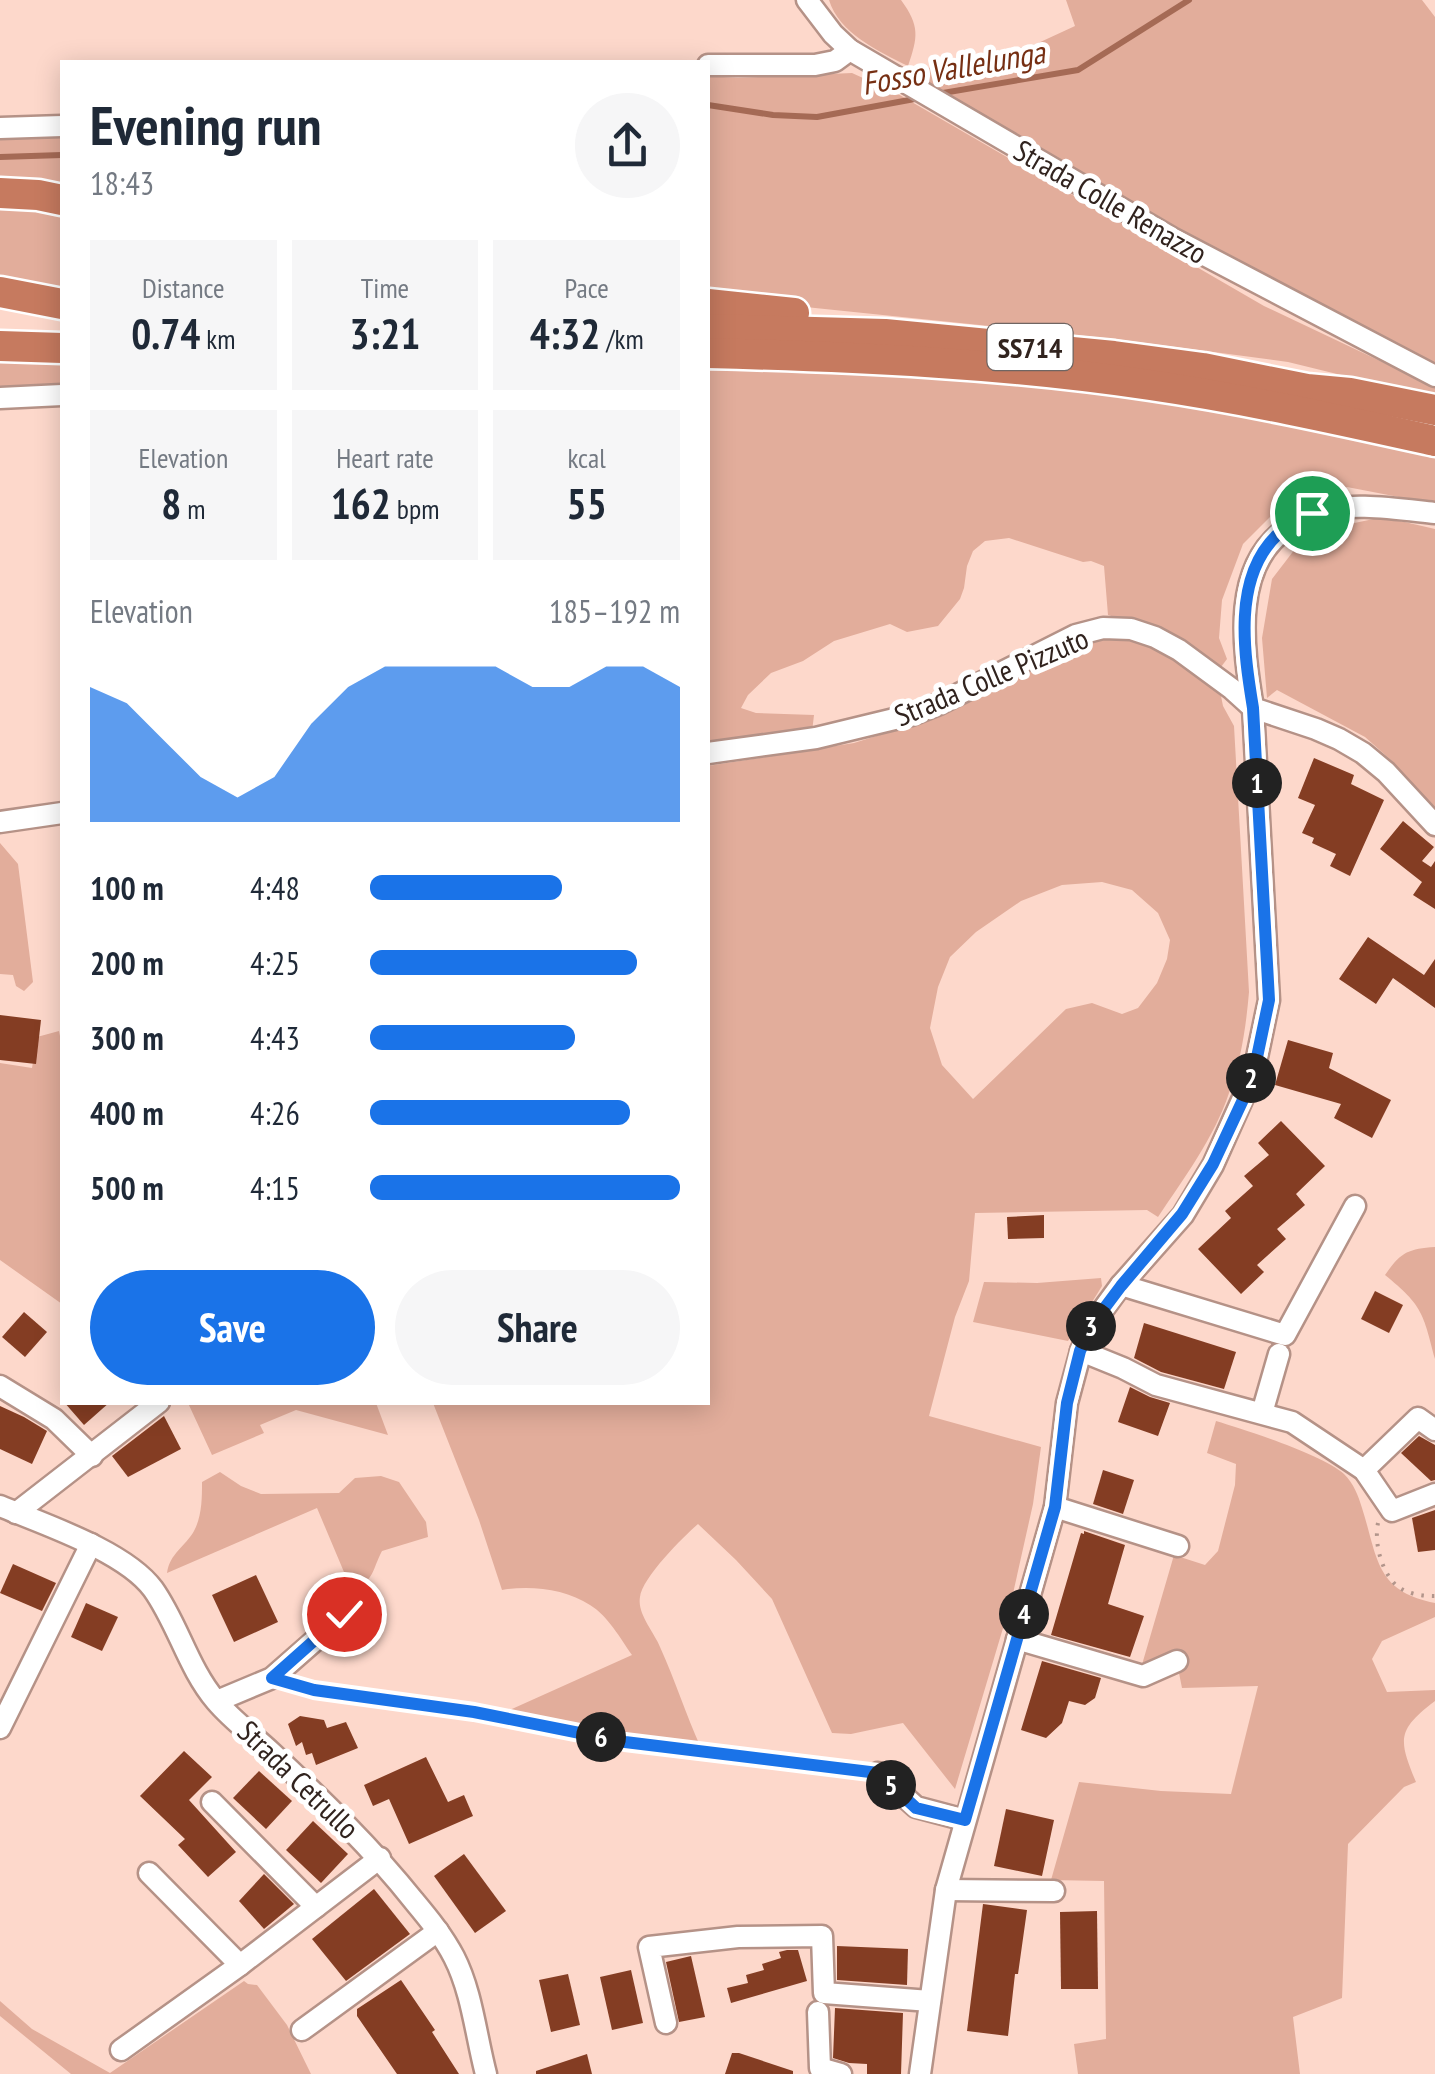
<!DOCTYPE html>
<html lang="en">
<head>
<meta charset="utf-8">
<style>
	body { margin:0; font-family:"PT Sans Narrow",sans-serif; background:#f6f6f7; color:#1f2937; height:100vh; display:flex; flex-direction:column; font-size:38px; white-space:nowrap }
	* { box-sizing:border-box; margin:0 }
	p { font-size:32px; color:#747a83 }
	.icon { flex:none; width:55px; height:55px; fill:none; stroke:currentColor; stroke-width:2; stroke-linecap:round; stroke-linejoin:round }
	.map { position:relative; flex:1; overflow:hidden }
	.sheet { position:absolute; left:60px; top:60px; width:650px; height:1345px; display:flex; flex-direction:column; background:#fff; border-radius:0px; box-shadow:0 5px 25px #0003 }
	.sheet>* { flex:none }
	.pin { position:absolute; display:grid; place-items:center; width:85px; height:85px; color:#fff; margin:-42px; border:5px solid #fff; border-radius:50%; box-shadow:0 2px 10px #0007 }
	.km { position:absolute; width:50px; height:50px; margin:-25px; border-radius:50%; background:#222; color:#fff; font-size:28px; line-height:50px; text-align:center }
	.round { display:grid; place-items:center; flex:none; width:105px; height:105px; border-radius:52px; background:#f6f6f7 }
	.headline { display:flex; align-items:center; justify-content:space-between; height:170px; padding:0 30px }
	h1 { font-size:55px; font-weight:800; line-height:75px }
	.stats { display:grid; grid-template-columns:repeat(3,1fr); gap:15px; height:170px; padding:10px 30px }
	.stats div { display:grid; align-content:center; border-radius:0px; background:#f6f6f7; text-align:center }
	.stats b { font-size:42px; font-weight:800 }
	.stats small { font-size:28px; font-weight:400 }
	.stats p { font-size:28px }
	.chart { height:280px; padding:20px 30px }
	.chart p { display:flex; justify-content:space-between }
	.chart svg { width:100%; height:180px; margin-top:10px; fill:#1a73e8; opacity:.7 }
	.cta { display:flex; gap:20px; margin-top:auto; padding:20px 30px }
	.cta a { flex:1; height:115px; border-radius:60px; background:#1a73e8; color:#fff; font-size:40px; font-weight:800; line-height:115px; text-align:center }
	.cta a+a { background:#f6f6f7; color:#1f2937 }
	ul { padding:0 30px; list-style:none; font-size:32px }
	li { display:grid; grid-template-columns:160px 120px 1fr; align-items:center; height:75px }
	li i { height:25px; border-radius:12px; background:#1a73e8 }
	.map>svg:first-child { display:block }
</style>
</head>
<body>
<div class="map">
<svg width="1435" height="2074" viewBox="0 0 1435 2074">
	<rect width="100%" height="100%" fill="#fdd8cb"/>
	<g fill="#e2ad9b" fill-rule="evenodd">
		<path d="M 829,0 L 901,0 C 920,26 918,37 908,66 C 878,51 839,33 829,0 Z"/>
		<polygon points="1066,0 1422,0 1435,17 1435,365 1153,216 915,82 923,69 1036,44 1075,26"/>
		<polygon points="852,73 898,94 1264,306 1435,387 1435,398 1288,362 1115,339 708,297 708,76 738,78"/>
		<polygon points="62,132 62,194 0,189 0,133"/>
		<polygon points="0,199 62,206 62,291 0,277"/>
		<polygon points="0,356 62,357 62,390 0,394"/>
		<path d="M 851,370 C 989,380 1127,392 1263,417 C 1320,428 1378,442 1435,455 L 1435,504 L 1347,487 L 1307,496 L 1276,511 L 1243,544 L 1222,600 L 1219,638 L 1227,659 L 1221,667 L 1210,668 L 1151,628 L 1108,615 L 1104,566 L 1091,561 L 1083,562 L 1009,538 L 985,541 L 973,551 L 967,566 L 964,588 L 960,599 L 938,626 L 907,632 L 890,624 L 834,641 L 803,661 L 771,673 L 748,695 L 741,708 L 756,713 L 814,715 L 812,732 L 708,745 L 708,371 Z"/>
		<polygon points="1383,517 1435,529 1435,811 1392,761 1365,737 1277,690 1267,698 1262,638 1272,579 1295,549 1326,529"/>
		<path d="M 1114,638 L 1155,646 L 1185,662 L 1220,691 L 1223,706 L 1234,726 L 1249,992 C 1246,1027 1241,1061 1229,1093 C 1214,1138 1184,1178 1158,1217 L 1147,1210 L 975,1213 L 969,1281 L 955,1317 L 929,1416 L 1041,1447 L 1033,1504 L 1012,1598 L 955,1789 L 903,1723 L 851,1734 L 832,1733 L 772,1599 L 736,1560 L 698,1524 C 683,1537 642,1578 640,1597 C 637,1614 654,1632 660,1647 C 675,1680 686,1715 701,1748 L 503,1713 L 632,1655 C 620,1638 608,1616 590,1605 C 566,1589 530,1585 502,1590 L 479,1520 L 433,1403 L 708,1402 L 708,766 L 854,743 L 930,719 L 989,693 L 1077,643 ZM 1102,882 L 1132,890 L 1158,913 L 1170,940 L 1167,959 L 1157,983 L 1138,1008 L 1122,1014 L 1092,1003 L 1066,1009 L 973,1099 L 942,1065 L 930,1028 L 938,987 L 950,957 L 976,932 L 1021,901 L 1062,885 Z"/>
		<polygon points="0,843 18,864 33,982 24,991 16,986 13,975 0,974"/>
		<polygon points="59,1031 62,1046 62,1304 0,1260 0,1063 32,1068 37,1037"/>
		<path d="M 1435,1247 L 1435,1359 C 1423,1313 1423,1306 1385,1275 C 1401,1252 1408,1249 1435,1247 Z"/>
		<polygon points="1101,1278 1102,1286 1068,1341 973,1322 984,1282 1037,1283"/>
		<polygon points="188,1403 376,1403 388,1435 296,1410 260,1425 264,1433 212,1455"/>
		<path d="M 1216,1421 C 1246,1430 1323,1455 1344,1474 C 1354,1484 1358,1495 1362,1508 C 1378,1558 1375,1591 1435,1603 L 1435,1617 L 1382,1641 L 1372,1659 L 1387,1692 L 1435,1690 L 1435,1701 C 1397,1730 1398,1739 1416,1782 L 1404,1787 L 1348,1844 L 1342,1998 L 1293,2017 L 1300,2074 L 1078,2074 L 1074,2044 L 1106,2039 L 1104,1881 L 1051,1880 L 1079,1782 L 1161,1791 L 1231,1794 L 1258,1686 L 1182,1688 L 1175,1653 L 1141,1668 L 1174,1555 L 1205,1565 L 1218,1551 L 1235,1485 L 1236,1464 L 1207,1453 Z"/>
		<path d="M 220,1472 L 241,1486 L 261,1494 L 339,1493 L 355,1478 L 381,1476 L 399,1482 L 426,1522 L 428,1537 L 382,1551 C 371,1572 376,1578 352,1591 L 317,1508 L 167,1573 C 170,1553 185,1547 194,1531 C 202,1516 202,1498 202,1482 Z"/>
		<polygon points="244,1981 248,1984 257,1985 287,2025 311,2074 71,2074 0,2016 0,2001 32,2029 110,2073"/>
	</g>
	<g fill="none" stroke-linecap="round" stroke-linejoin="round">
		<g stroke="#a56a55" stroke-width="6">
			<polyline points="937,94 1078,70 1189,0"/>
			<polyline points="708,105 773,115 817,117 920,98"/>
			<polyline points="0,157 62,155"/>
		</g>
	</g>
	<g fill="#843d23">
		<polygon points="1314,758 1354,775 1351,784 1384,800 1350,876 1330,866 1336,854 1312,843 1314,838 1302,833 1315,805 1298,798"/>
		<polygon points="1403,821 1434,847 1422,861 1431,867 1435,861 1435,909 1413,895 1422,882 1380,849"/>
		<polygon points="1368,937 1424,975 1435,959 1435,1008 1393,978 1376,1004 1339,979"/>
		<polygon points="0,1015 41,1020 36,1064 0,1060"/>
		<polygon points="1288,1040 1333,1053 1329,1068 1391,1100 1372,1138 1334,1118 1341,1104 1275,1085"/>
		<polygon points="1281,1121 1325,1166 1296,1194 1305,1205 1277,1229 1286,1239 1257,1265 1264,1272 1241,1294 1198,1249 1231,1218 1225,1211 1253,1186 1244,1176 1269,1155 1258,1143"/>
		<polygon points="1044,1215 1044,1238 1008,1239 1007,1217"/>
		<polygon points="1375,1291 1403,1305 1389,1333 1361,1319"/>
		<polygon points="24,1312 47,1332 25,1357 2,1337"/>
		<polygon points="1144,1323 1236,1352 1224,1389 1161,1372 1134,1358"/>
		<polygon points="1130,1387 1150,1397 1170,1403 1158,1436 1118,1422"/>
		<polygon points="64,1402 110,1402 84,1425"/>
		<polygon points="0,1406 24,1417 47,1431 32,1464 0,1449"/>
		<polygon points="164,1416 181,1449 128,1477 112,1456"/>
		<polygon points="1419,1436 1435,1445 1435,1480 1431,1481 1401,1453"/>
		<polygon points="1103,1470 1134,1480 1123,1514 1093,1504"/>
		<polygon points="1435,1510 1435,1550 1418,1552 1412,1518"/>
		<polygon points="1084,1531 1125,1545 1108,1604 1144,1616 1130,1657 1051,1635 1081,1533 1084,1534"/>
		<polygon points="13,1564 56,1583 42,1611 0,1593"/>
		<polygon points="256,1575 278,1622 234,1642 212,1595"/>
		<polygon points="86,1603 118,1617 102,1651 71,1637"/>
		<polygon points="1042,1661 1101,1678 1095,1698 1085,1705 1069,1701 1062,1723 1046,1738 1021,1730"/>
		<polygon points="300,1716 324,1720 327,1728 346,1722 358,1748 316,1765 312,1753 306,1755 302,1742 296,1746 288,1724"/>
		<polygon points="184,1751 212,1777 189,1800 236,1852 208,1877 178,1845 185,1839 140,1796"/>
		<polygon points="426,1757 448,1802 464,1795 473,1816 409,1844 389,1799 373,1806 364,1785"/>
		<polygon points="259,1771 292,1801 266,1829 233,1798"/>
		<polygon points="1006,1809 1054,1820 1042,1876 994,1866"/>
		<polygon points="313,1821 348,1854 321,1883 286,1850"/>
		<polygon points="464,1854 506,1911 475,1933 434,1876"/>
		<polygon points="264,1874 294,1904 264,1929 239,1901"/>
		<polygon points="374,1889 410,1934 346,1981 312,1939"/>
		<polygon points="983,1904 1027,1910 1018,1974 1015,1974 1008,2036 967,2031"/>
		<polygon points="1097,1911 1098,1989 1061,1989 1060,1912"/>
		<polygon points="837,1946 908,1949 907,1985 837,1980"/>
		<polygon points="787,1950 798,1950 807,1981 731,2003 727,1988 748,1983 746,1975 764,1970 762,1964 781,1958 779,1952"/>
		<polygon points="691,1956 705,2017 679,2022 666,1962"/>
		<polygon points="631,1970 643,2023 612,2030 600,1977"/>
		<polygon points="568,1974 580,2025 551,2032 539,1980"/>
		<polygon points="401,1980 435,2030 432,2032 459,2074 397,2074 357,2016 357,2009"/>
		<polygon points="835,2008 903,2013 901,2074 867,2074 867,2064 849,2063 833,2058"/>
		<polygon points="732,2053 739,2053 793,2071 793,2074 725,2074"/>
		<polygon points="587,2054 592,2074 536,2074 536,2071"/>
	</g>
	<g fill="none" stroke-linecap="round" stroke-linejoin="round">
		<g stroke="#b59287" stroke-width="25">
			<g id="minor">
				<polyline points="807,0 833,34 850,50 1172,238 1435,376"/>
				<polyline points="708,65 815,65 835,61 850,50"/>
				<polyline points="0,128 62,126"/>
				<polyline points="0,398 62,395"/>
				<polyline points="708,753 816,738 911,715 939,704 1076,635 1103,628 1131,629 1155,637 1179,650 1232,689 1253,708 1316,729 1339,739 1363,753 1386,772 1435,825"/>
				<polyline points="0,822 62,813"/>
				<polyline points="1121,1285 1285,1335 1355,1206"/>
				<polyline points="1081,1351 1123,1368 1156,1385 1292,1422 1364,1470 1392,1511 1435,1494"/>
				<polyline points="0,1386 54,1419 92,1456"/>
				<polyline points="1262,1413 1279,1354"/>
				<polyline points="1364,1470 1418,1418 1435,1430"/>
				<path d="M 0,1506 C 43,1524 125,1551 153,1589 C 178,1624 188,1668 216,1701 C 232,1720 254,1736 272,1753 C 322,1800 371,1847 414,1901 C 429,1919 443,1936 454,1957 C 472,1992 476,2036 486,2074"/>
				<polyline points="1055,1507 1178,1546"/>
				<polyline points="16,1513 159,1402"/>
				<polyline points="1017,1639 1143,1676 1177,1661"/>
				<polyline points="217,1701 272,1678 344,1615 335,1586"/>
				<polyline points="0,1728 91,1544"/>
				<polyline points="878,1773 916,1807 965,1820"/>
				<polyline points="212,1802 316,1907"/>
				<polyline points="149,1873 240,1965 380,1858"/>
				<polyline points="946,1890 1054,1891"/>
				<polyline points="818,2012 820,2068 841,2074"/>
				<polyline points="666,2023 649,1947 738,1937 822,1936 824,1993 930,2001"/>
				<polyline points="302,2030 438,1931"/>
				<polyline points="121,2050 240,1965"/>
				<path d="M 920,2074 L 946,1890 L 1055,1507 L 1067,1403 L 1081,1351 L 1091,1326 L 1121,1285 L 1183,1215 L 1213,1165 L 1247,1089 L 1256,1062 L 1269,1000 L 1253,708 C 1243,647 1230,562 1292,525 C 1299,521 1306,515 1312,513 C 1350,501 1397,509 1435,513"/>
			</g>
		</g>
		<g stroke="#fff" stroke-width="35">
			<g id="highway">
				<polyline points="0,193 38,195 62,200"/>
				<polyline points="0,292 62,304"/>
				<polyline points="708,304 794,313"/>
				<polyline points="708,329 885,334 1114,356 1203,368 1307,389 1350,393 1435,410"/>
				<polyline points="0,346 62,348"/>
				<path d="M 708,353 C 856,357 1003,363 1150,385 C 1246,399 1340,420 1435,441"/>
			</g>
		</g>
		<g stroke="#b2958b" stroke-width="4" stroke-dasharray="2.5 8" stroke-linecap="butt">
			<path d="M 1378,1523 C 1374,1542 1381,1571 1396,1585 C 1406,1594 1422,1596 1435,1596"/>
			<polyline points="296,1684 315,1689 474,1712 625,1742 860,1771"/>
		</g>
		<use href="#minor" stroke="#fff" stroke-width="20"/>
		<use href="#highway" stroke="#c67a5f" stroke-width="30"/>
	</g>
	<g fill="none" stroke-linecap="round" stroke-linejoin="round">
		<g stroke="#fff" stroke-width="20">
			<path id="route" d="M 344,1614 L 272,1678 L 314,1690 L 474,1712 L 625,1742 L 878,1773 L 916,1808 L 965,1820 L 1055,1507 L 1067,1403 L 1080,1351 L 1091,1326 L 1121,1286 L 1182,1214 L 1213,1164 L 1248,1089 L 1256,1062 L 1269,1000 L 1253,708 C 1244,653 1232,577 1278,534 C 1287,526 1301,520 1312,513"/>
		</g>
		<use href="#route" stroke="#1a73e8" stroke-width="12"/>
	</g>
	<g text-anchor="middle" dominant-baseline="central" stroke-width="10" stroke-linejoin="round" paint-order="stroke">
		<rect fill="#fff" stroke="#6f6562" stroke-width="2.5" x="987.5" y="324" width="85" height="46" rx="8"/>
		<g font-size="28" font-weight="bold" fill="#31231e">
			<text x="1030" y="347">SS714</text>
		</g>
		<g font-size="30" fill="#31231e" stroke="#fff">
			<text transform="translate(1111 201) rotate(30)">Strada Colle Renazzo</text>
			<text transform="translate(991 676) rotate(-23)">Strada Colle Pizzuto</text>
			<text transform="translate(299 1779) rotate(44)">Strada Cetrullo</text>
		</g>
		<g font-size="32" font-style="italic" fill="#762f13" stroke="#fff">
			<text transform="translate(953 67) rotate(-10)">Fosso Vallelunga</text>
		</g>
	</g>
</svg>
<div class="pin" style="left:1312px;top:513px;background:#1e9e55"><svg class="icon" aria-label="arrive" viewBox="0 0 24 24"><path d="M6 21V4h12l-3 4 3 4H6"/></svg></div>
<div class="pin" style="left:344px;top:1614px;background:#d93025"><svg class="icon" aria-label="check" viewBox="0 0 24 24"><path d="M5 12l5 5 9-10"/></svg></div>
<b class="km" style="left:1257px;top:783px">1</b>
<b class="km" style="left:1251px;top:1078px">2</b>
<b class="km" style="left:1091px;top:1326px">3</b>
<b class="km" style="left:1024px;top:1614px">4</b>
<b class="km" style="left:891px;top:1785px">5</b>
<b class="km" style="left:601px;top:1737px">6</b>
<section class="sheet">
<div class="headline"><div><h1>Evening run</h1><p>18:43</p></div><a class="round"><svg class="icon" aria-label="share" viewBox="0 0 24 24"><path d="M12 15V3M7 8l5-5 5 5M5 13v7h14v-7"/></svg></a></div>
<div class="stats">
<div><p>Distance</p><b>0.74<small> km</small></b></div>
<div><p>Time</p><b>3:21</b></div>
<div><p>Pace</p><b>4:32<small> /km</small></b></div>
</div>
<div class="stats">
<div><p>Elevation</p><b>8<small> m</small></b></div>
<div><p>Heart rate</p><b>162<small> bpm</small></b></div>
<div><p>kcal</p><b>55</b></div>
</div>
<div class="chart"><p><span>Elevation</span>185–192 m</p>
<svg viewBox="0 0 160 44" preserveAspectRatio="none"><path d="M0 44V11L10 15L20 24L30 33L40 38L50 33L60 20L70 11L80 6L90 6L100 6L110 6L120 11L130 11L140 6L150 6L160 11V44z"/></svg>
</div>
<ul>
<li><b>100 m</b>4:48<i style="width:62%"></i></li>
<li><b>200 m</b>4:25<i style="width:86%"></i></li>
<li><b>300 m</b>4:43<i style="width:66%"></i></li>
<li><b>400 m</b>4:26<i style="width:84%"></i></li>
<li><b>500 m</b>4:15<i style="width:100%"></i></li>
</ul>
<div class="cta"><a>Save</a><a>Share</a></div>
</section>
</div>
</body>
</html>
